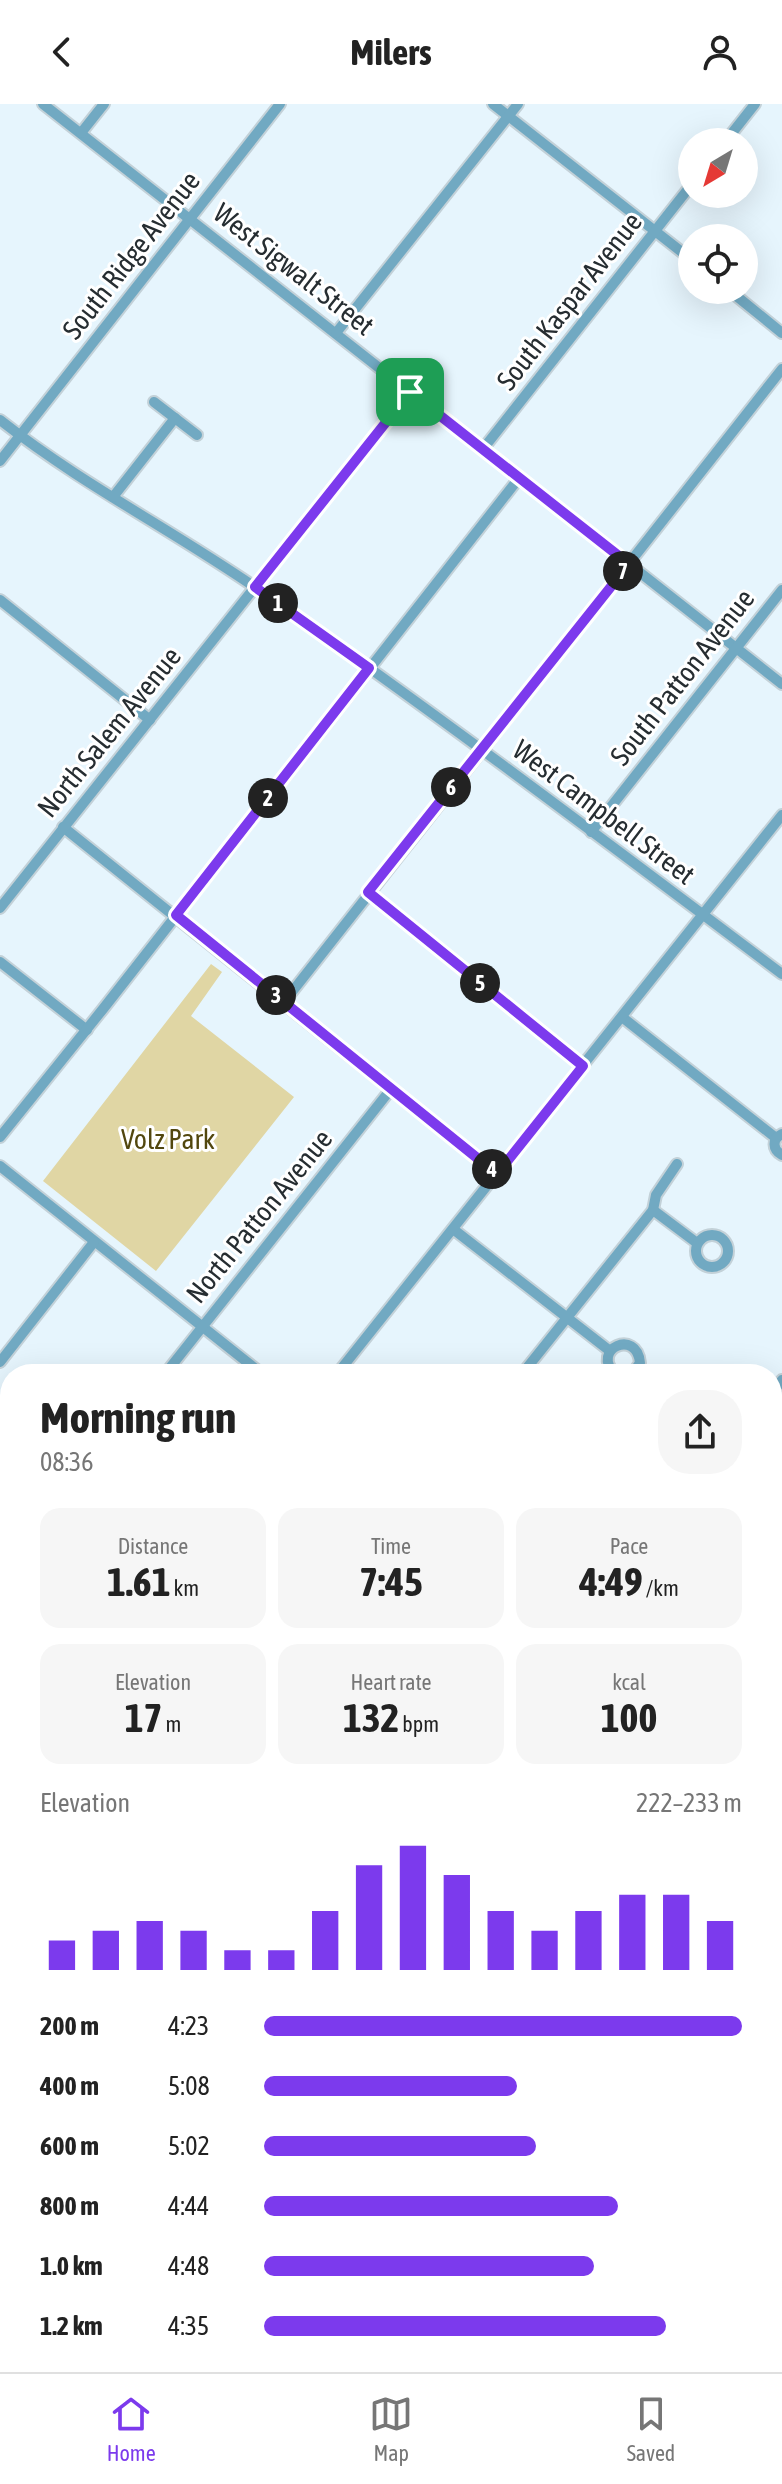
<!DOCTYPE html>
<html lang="en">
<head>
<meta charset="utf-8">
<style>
	body { margin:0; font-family:"Asap Condensed",sans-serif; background:#f6f6f6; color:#222; height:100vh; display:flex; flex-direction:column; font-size:30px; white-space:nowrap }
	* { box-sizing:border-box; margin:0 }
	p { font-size:26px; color:#767676 }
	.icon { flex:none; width:44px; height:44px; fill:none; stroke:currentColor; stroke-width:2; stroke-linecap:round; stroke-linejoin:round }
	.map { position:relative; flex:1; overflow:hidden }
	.sheet { position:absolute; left:0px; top:1260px; width:782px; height:1008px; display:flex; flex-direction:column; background:#fff; border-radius:32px 32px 0 0; box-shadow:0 8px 32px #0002 }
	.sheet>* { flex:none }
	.needle { width:52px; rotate:218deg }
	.tools { position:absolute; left:678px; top:24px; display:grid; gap:16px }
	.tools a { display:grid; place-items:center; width:80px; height:80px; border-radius:50%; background:#fff; box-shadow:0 8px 32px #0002; font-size:40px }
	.pin { position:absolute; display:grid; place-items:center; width:68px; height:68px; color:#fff; margin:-34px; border-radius:16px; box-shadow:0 4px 12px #0006 }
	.km { position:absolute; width:40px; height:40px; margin:-20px; border-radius:50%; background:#222; color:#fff; font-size:22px; line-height:40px; text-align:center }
	.round { display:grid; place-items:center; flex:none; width:84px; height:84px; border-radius:32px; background:#f6f6f6 }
	.summary { display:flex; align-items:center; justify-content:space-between; height:136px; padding:0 40px }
	h1 { font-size:44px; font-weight:700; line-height:60px }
	.metrics { display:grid; grid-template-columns:repeat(3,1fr); gap:12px; height:136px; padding:8px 40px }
	.metrics div { display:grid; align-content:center; border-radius:20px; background:#f6f6f6; text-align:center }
	.metrics b { font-size:40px; font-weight:700 }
	.metrics small { font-size:22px; font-weight:400 }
	.metrics p { font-size:22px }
	.chart { height:224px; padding:16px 40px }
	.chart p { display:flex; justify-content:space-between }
	.chart svg { width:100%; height:144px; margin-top:8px; stroke:#7c3aed; stroke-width:6 }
	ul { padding:0 40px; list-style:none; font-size:26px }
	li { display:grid; grid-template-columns:128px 96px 1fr; align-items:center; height:60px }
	li i { height:20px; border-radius:10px; background:#7c3aed }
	header { display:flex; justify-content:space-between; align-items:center; height:104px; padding:0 40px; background:#fff; font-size:36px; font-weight:700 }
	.tab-bar { display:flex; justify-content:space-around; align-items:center; height:112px; border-top:2px solid #e0e0e0; background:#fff; font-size:22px; color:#767676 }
	.tab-bar a { display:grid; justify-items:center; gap:4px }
	.tab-bar .selected { color:#7c3aed }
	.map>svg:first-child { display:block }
</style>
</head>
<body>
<header><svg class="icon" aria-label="back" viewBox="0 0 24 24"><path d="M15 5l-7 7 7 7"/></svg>Milers<svg class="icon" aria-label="person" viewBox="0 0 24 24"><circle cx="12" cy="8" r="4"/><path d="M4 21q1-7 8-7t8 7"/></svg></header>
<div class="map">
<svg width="782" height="2268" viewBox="0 0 782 2268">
	<rect width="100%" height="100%" fill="#e6f5fd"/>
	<g fill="#e0d6a4">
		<polygon points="211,860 222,868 191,912 294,993 156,1167 43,1077"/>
		<polygon points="782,2088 782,2268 640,2268 647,2258 772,2258 772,2100"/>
	</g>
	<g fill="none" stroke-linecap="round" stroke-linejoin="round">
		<g stroke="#c3d1d8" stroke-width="14">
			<g id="minor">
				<polyline points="43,0 782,580"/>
				<polyline points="493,0 692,156"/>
				<polyline points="81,29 104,0"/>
				<polyline points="725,38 755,0"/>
				<polyline points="729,186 782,229"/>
				<polyline points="336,229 518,0"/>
				<polyline points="154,298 197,331"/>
				<path d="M 0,316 C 81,380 174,427 259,486 C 436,609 609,740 782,870"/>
				<polyline points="483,345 692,80"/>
				<polyline points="0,357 280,0"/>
				<polyline points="113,393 175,314"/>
				<polyline points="0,496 150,616"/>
				<polyline points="63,723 497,1070"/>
				<polyline points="591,728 782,486"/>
				<polyline points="368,788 583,962"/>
				<polyline points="0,804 410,288"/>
				<polyline points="0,858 87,926"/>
				<polyline points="284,898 782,265"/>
				<polyline points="622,913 776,1034"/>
				<path d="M 782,1030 C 772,1035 772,1045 782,1051"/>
				<polyline points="0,1033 103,905 519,374"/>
				<polyline points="0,1062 262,1270"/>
				<polyline points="653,1106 697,1139"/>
				<polyline points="453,1125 610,1247"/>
				<circle cx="712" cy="1147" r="16"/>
				<polyline points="0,1258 94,1138"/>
				<polyline points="165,1270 391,985"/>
				<polyline points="337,1270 782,711"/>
				<polyline points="522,1270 653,1106 656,1091 677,1060"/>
				<path d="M 615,1270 C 590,1245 637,1224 640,1259 L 632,1270"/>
				<polyline points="772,1289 782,1276"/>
				<polyline points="0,1468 10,1455"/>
				<polyline points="772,1512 782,1497"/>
				<polyline points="0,1552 10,1579"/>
				<polyline points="772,1632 782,1644"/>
				<polyline points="772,1812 782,1820"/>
				<polyline points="0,1986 10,1982"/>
				<polyline points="0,2185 10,2182"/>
				<polyline points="304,2258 308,2268"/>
				<polyline points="517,2258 529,2268"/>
				<polyline points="356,2268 364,2258"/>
			</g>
		</g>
		<g stroke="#c3d1d8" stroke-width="16">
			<g id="major">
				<polyline points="0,1386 10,1393"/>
				<polyline points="0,1927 10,1952"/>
				<polyline points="772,1989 782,1996"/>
				<polyline points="772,2065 782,2052"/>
				<polyline points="128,2258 132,2268"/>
				<polyline points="609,2268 617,2258"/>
			</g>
		</g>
		<use href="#minor" stroke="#71a9c2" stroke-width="10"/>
		<use href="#major" stroke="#21657f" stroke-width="12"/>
		<g stroke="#838e94" stroke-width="6">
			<g id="rail">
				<polyline points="0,1804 10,1830"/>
				<polyline points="0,1835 10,1861"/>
				<polyline points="163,2258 167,2268"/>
			</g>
		</g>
		<use href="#rail" stroke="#fff" stroke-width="3" stroke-dasharray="9" stroke-linecap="butt"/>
	</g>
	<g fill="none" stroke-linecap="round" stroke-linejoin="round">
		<g stroke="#fff" stroke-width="16">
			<polygon id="route" points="410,288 629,460 368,788 583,962 497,1070 176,811 369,564 255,483"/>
		</g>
		<use href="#route" stroke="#7c3aed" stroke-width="10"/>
	</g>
	<g text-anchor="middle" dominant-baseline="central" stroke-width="6" stroke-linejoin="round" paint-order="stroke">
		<g font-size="28" fill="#262d31" stroke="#fff">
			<text transform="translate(131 151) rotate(-52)">South Ridge Avenue</text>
			<text transform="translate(294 165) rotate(38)">West Sigwalt Street</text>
			<text transform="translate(569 197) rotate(-52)">South Kaspar Avenue</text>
			<text transform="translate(682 573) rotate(-52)">South Patton Avenue</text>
			<text transform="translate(109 628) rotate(-51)">North Salem Avenue</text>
			<text transform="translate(604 708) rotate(37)">West Campbell Street</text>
			<text transform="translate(259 1112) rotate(-51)">North Patton Avenue</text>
		</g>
		<g font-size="28" fill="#52470e" stroke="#fff">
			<text x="168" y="1035">Volz Park</text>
		</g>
	</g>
</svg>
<div class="tools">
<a><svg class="needle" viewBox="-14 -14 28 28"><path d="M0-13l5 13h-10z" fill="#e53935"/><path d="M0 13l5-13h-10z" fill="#767676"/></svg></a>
<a><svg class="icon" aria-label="locate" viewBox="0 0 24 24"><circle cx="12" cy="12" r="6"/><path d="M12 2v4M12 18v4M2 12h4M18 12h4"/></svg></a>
</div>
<div class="pin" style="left:410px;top:288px;background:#1e9e55"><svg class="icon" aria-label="arrive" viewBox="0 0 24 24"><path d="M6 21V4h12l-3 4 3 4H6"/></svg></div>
<b class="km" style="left:278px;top:499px">1</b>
<b class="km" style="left:268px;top:694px">2</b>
<b class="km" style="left:276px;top:891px">3</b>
<b class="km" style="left:492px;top:1065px">4</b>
<b class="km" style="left:480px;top:879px">5</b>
<b class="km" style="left:451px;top:683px">6</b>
<b class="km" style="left:623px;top:467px">7</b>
<section class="sheet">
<div class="summary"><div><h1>Morning run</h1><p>08:36</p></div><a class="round"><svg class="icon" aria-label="share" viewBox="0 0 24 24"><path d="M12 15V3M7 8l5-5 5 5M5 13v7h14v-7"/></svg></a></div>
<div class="metrics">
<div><p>Distance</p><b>1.61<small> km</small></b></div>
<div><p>Time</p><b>7:45</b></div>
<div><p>Pace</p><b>4:49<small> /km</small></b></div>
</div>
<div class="metrics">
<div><p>Elevation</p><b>17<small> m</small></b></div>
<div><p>Heart rate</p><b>132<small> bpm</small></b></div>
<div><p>kcal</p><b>100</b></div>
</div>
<div class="chart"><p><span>Elevation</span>222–233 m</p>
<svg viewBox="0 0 160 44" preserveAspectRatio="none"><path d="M5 44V35M15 44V32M25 44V29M35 44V32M45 44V38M55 44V38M65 44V26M75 44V12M85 44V6M95 44V15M105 44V26M115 44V32M125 44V26M135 44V21M145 44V21M155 44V29"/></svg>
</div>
<ul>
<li><b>200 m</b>4:23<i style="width:100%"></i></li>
<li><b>400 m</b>5:08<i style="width:53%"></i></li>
<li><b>600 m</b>5:02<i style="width:57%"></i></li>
<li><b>800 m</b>4:44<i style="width:74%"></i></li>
<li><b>1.0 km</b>4:48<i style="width:69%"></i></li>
<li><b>1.2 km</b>4:35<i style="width:84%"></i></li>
</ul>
</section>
</div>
<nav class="tab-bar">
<a class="selected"><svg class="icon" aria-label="home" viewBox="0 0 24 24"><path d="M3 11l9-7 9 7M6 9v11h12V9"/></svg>Home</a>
<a><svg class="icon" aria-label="map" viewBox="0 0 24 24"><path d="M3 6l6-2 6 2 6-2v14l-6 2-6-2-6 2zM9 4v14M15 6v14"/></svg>Map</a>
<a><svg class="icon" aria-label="saved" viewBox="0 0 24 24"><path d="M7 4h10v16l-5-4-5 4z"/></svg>Saved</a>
</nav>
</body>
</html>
